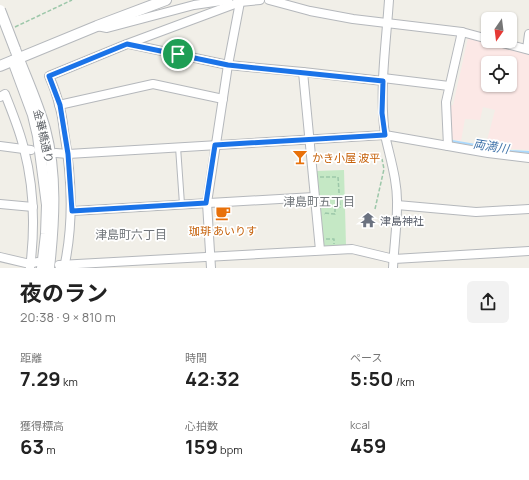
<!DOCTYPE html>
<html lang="ja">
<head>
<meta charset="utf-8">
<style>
	body { margin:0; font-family:Manrope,"Noto Sans JP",sans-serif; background:#f2f2f2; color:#222; height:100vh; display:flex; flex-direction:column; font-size:15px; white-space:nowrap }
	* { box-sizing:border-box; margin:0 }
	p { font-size:13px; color:#767676 }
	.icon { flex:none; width:22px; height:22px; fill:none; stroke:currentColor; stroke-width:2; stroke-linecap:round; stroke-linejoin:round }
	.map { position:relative; height:268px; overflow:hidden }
	.panel { display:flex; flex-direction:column; background:#fff; flex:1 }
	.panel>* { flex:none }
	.needle { width:26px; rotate:194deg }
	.controls { position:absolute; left:481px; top:12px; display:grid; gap:8px }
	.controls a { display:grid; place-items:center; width:36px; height:36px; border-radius:6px; background:#fff; box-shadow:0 1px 3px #0004; font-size:20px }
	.pin { position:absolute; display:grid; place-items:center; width:34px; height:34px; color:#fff; margin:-17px; border:2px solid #fff; border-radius:50%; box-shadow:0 1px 4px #0007 }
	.round { display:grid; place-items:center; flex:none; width:42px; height:42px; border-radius:6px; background:#f2f2f2 }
	.summary { display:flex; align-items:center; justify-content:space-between; height:68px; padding:0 20px }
	h1 { font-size:22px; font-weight:700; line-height:30px }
	.figures { display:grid; grid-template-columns:repeat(3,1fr); gap:6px; height:68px; padding:4px 20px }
	.figures div { display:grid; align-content:center }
	.figures b { font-size:20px; font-weight:700 }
	.figures small { font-size:11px; font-weight:400 }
	.figures p { font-size:11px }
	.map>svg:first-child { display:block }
</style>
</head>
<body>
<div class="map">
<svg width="529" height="268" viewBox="0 0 529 268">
	<rect width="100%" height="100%" fill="#f1efe8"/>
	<path fill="#fce8e6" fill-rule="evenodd" d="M 468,38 L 529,54 L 529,150 L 500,148 L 486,144 L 495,110 L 483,107 L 480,120 L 465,119 L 461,141 L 452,139 L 450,106 L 453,105 ZM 488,63 L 510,63 L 510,85 L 488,85 Z"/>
	<polygon fill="#c5e8c5" points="344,170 346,246 324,247 323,245 316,171"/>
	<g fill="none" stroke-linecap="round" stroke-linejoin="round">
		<polyline stroke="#aadaff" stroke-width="2" points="452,141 511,151 529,152"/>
		<g stroke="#b5b8bc" stroke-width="6">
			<polyline id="service" points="178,147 182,204"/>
		</g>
		<g stroke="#b5b8bc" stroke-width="10">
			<g id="minor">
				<polyline points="269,0 310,11 353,19 462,32 446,102 448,146"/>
				<polyline points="97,26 107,28 194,5 228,0"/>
				<polyline points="462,32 488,39"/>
				<polyline points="495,41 529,50"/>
				<polyline points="129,44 228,65 303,72"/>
				<polyline points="527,49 529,34"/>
				<polyline points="383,78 449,86"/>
				<path d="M 0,97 L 5,94 C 12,112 20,131 24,149 C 34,187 35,229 30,268"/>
				<polyline points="59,105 153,84 223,99"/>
				<polyline points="0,146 31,150"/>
				<path d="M 56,153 L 68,154 L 385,135 C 379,90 386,45 389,0"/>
				<polyline points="0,204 33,207"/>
				<polyline points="397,205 476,212 529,209"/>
				<polyline points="72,211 314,197"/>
				<polyline points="320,250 303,72 383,81"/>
				<polyline points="0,257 30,264 37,262"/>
				<polyline points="59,265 352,249 394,259 529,251"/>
				<path d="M 64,268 C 74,223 72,177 64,132 C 63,123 62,113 59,105 C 57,95 53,85 49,76 L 127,44 L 240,2 L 260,0"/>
				<polyline points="211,268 207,203 228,65 240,2"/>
				<path d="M 393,268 C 394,247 397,226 397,206 C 398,182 390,158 385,135 L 488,153 L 529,158"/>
			</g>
		</g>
		<g stroke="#b5b8bc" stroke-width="12">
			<g id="tertiary">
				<path d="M 15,49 C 25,76 37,101 45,129 C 57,174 54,222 49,268"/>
				<polyline points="13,61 33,115 38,136 47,205 46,234 42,268"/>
				<polyline points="0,66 97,26 166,0"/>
			</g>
		</g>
		<g stroke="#9cc7a9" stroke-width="1.5" stroke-dasharray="4 2" stroke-linecap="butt">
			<polyline points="15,27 72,0"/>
			<polyline points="320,177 338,177 340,207 335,207 335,214 324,213 325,214"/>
			<polyline points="375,209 384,169 382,159"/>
			<polyline points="326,239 334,239 334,244"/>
		</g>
		<use href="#service" stroke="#fff" stroke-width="4"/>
		<use href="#minor" stroke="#fff" stroke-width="8"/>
		<use href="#tertiary" stroke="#fff" stroke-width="10"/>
		<g stroke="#b5b8bc" stroke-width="12" stroke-linecap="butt">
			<polyline id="tertiary-bridge" points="0,10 15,49"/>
		</g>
		<use href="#tertiary-bridge" stroke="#fff" stroke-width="10"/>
	</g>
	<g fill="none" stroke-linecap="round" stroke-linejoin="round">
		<g stroke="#fff" stroke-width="8">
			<polygon id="route" points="127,44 228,65 383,81 382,113 385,135 215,145 206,203 72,211 68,154 60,105 49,76"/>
		</g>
		<use href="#route" stroke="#1a73e8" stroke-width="5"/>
	</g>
	<defs>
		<g id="bar-bare" transform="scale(1.2)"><path d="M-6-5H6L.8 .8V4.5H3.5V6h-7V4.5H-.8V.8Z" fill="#e8710a" stroke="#fff" stroke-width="2.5" paint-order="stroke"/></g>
		<g id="cafe-bare" transform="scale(1.2)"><path d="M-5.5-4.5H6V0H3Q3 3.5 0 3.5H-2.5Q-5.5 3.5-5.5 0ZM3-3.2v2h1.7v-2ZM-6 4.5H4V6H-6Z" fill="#e8710a" stroke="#fff" stroke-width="2.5" paint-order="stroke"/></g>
		<g id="temple-bare" transform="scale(1.2)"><path d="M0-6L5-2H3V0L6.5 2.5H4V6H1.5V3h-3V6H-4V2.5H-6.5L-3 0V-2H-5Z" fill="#6b7280" stroke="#fff" stroke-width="2.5" paint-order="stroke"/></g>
	</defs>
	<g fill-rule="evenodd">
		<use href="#bar-bare" x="300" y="157"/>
		<use href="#cafe-bare" x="223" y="213"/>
		<use href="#temple-bare" x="368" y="220"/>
	</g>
	<g text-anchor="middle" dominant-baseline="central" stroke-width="3.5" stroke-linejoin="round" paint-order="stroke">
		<g font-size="11" fill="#5f6368" stroke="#fff">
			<text transform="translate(44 136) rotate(77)">金華橋通り</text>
		</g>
		<g font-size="11" fill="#c56008" stroke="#fff" text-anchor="start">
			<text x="312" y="157">かき小屋 波平</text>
			<text x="223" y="230" text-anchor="middle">珈琲 あいりす</text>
		</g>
		<g font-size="11" fill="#5b616d" stroke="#fff" text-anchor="start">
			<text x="380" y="220">津島神社</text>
		</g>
		<g font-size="12" font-style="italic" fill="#4174aa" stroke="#fff">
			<text transform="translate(491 146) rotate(9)">両満川</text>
		</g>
		<g font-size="12" fill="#70757a" stroke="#fff">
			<text x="319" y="201">津島町五丁目</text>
			<text x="131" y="234">津島町六丁目</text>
		</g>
	</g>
</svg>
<div class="controls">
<a><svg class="needle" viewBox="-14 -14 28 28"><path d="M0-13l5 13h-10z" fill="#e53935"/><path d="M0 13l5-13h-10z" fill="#767676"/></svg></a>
<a><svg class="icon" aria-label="locate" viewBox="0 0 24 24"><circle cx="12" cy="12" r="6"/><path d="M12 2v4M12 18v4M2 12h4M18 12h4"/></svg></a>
</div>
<div class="pin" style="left:178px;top:54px;background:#1e9e55"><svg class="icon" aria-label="arrive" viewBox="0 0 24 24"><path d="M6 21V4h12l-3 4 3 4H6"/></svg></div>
</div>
<section class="panel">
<div class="summary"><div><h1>夜のラン</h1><p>20:38 · 9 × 810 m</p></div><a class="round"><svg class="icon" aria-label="share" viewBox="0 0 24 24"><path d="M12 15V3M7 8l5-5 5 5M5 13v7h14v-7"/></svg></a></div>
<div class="figures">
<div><p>距離</p><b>7.29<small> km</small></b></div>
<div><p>時間</p><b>42:32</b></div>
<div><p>ペース</p><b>5:50<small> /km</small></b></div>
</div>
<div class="figures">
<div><p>獲得標高</p><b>63<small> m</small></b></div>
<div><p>心拍数</p><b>159<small> bpm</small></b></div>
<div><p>kcal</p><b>459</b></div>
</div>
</section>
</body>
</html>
